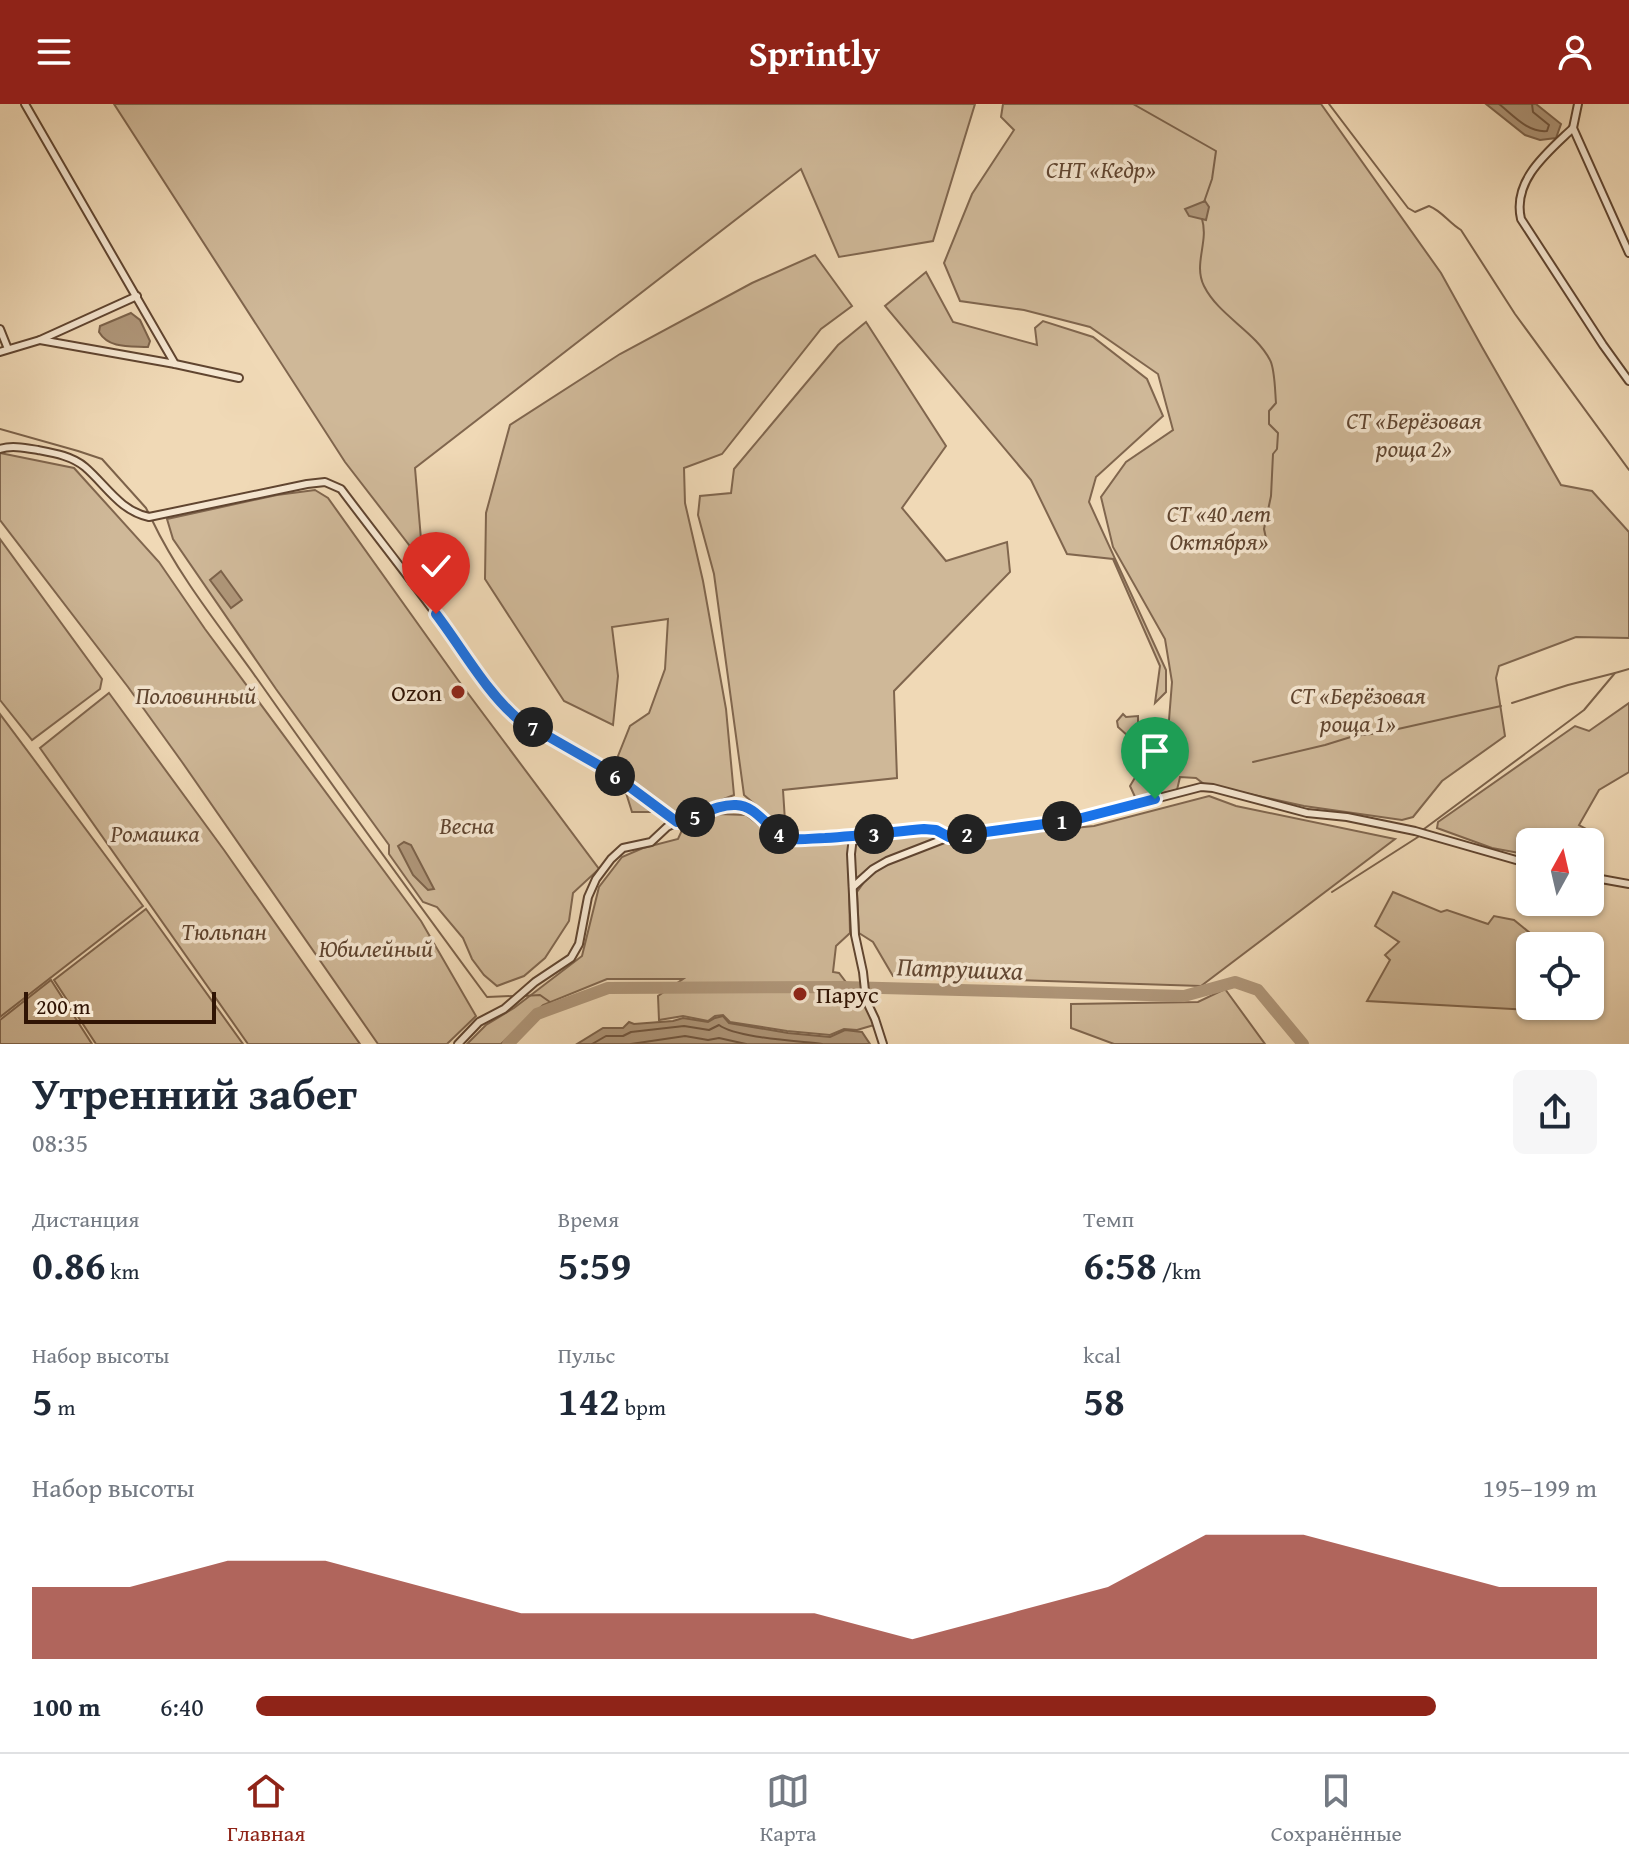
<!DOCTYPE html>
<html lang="ru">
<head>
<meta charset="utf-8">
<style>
	body { margin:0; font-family:"Gentium Book Plus",serif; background:#f6f6f7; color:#1f2937; height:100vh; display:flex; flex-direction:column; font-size:30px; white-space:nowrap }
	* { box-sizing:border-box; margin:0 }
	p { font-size:26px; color:#747a83 }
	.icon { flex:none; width:44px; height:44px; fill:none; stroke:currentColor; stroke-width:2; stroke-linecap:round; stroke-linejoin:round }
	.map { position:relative; height:940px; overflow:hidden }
	.side { display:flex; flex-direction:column; background:#fff; flex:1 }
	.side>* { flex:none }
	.needle { width:52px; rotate:8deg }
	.controls { position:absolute; left:1516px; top:724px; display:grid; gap:16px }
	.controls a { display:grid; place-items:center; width:88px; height:88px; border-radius:12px; background:#fff; box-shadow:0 2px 6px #0004; font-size:40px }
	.scale { position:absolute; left:24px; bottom:20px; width:192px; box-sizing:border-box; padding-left:8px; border:4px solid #301404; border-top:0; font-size:22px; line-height:28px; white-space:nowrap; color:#301404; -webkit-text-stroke:6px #f5e6d0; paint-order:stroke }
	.pin { position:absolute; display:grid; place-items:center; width:68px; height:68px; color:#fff; margin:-82px -34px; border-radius:50% 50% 50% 0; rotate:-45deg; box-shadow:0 0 8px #0007 }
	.pin .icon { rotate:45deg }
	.km { position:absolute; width:40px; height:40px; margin:-20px; border-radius:50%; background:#222; color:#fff; font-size:22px; line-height:40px; text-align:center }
	.round { display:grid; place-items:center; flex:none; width:84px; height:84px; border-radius:12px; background:#f6f6f7 }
	.summary { display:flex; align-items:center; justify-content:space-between; height:136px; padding:0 32px }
	h1 { font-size:44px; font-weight:800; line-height:60px }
	.figures { display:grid; grid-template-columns:repeat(3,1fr); gap:12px; height:136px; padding:8px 32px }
	.figures div { display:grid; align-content:center }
	.figures b { font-size:40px; font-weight:800 }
	.figures small { font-size:22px; font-weight:400 }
	.figures p { font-size:22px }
	.chart { height:224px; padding:16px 32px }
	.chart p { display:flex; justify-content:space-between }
	.chart svg { width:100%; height:144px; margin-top:8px; fill:#8f2418; opacity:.7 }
	ul { padding:0 32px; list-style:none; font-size:26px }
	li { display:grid; grid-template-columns:128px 96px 1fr; align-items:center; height:60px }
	li i { height:20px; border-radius:10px; background:#8f2418 }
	header { display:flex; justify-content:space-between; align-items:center; height:104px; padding:0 32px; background:#8f2418; color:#fff; font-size:36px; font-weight:800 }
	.menu { display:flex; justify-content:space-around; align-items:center; height:112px; border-top:2px solid #e0e1e3; background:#fff; font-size:22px; color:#747a83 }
	.menu a { display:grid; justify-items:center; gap:4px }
	.menu .on { color:#8f2418 }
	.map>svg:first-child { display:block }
</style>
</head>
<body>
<header><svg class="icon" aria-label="menu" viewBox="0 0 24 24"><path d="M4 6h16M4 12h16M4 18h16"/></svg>Sprintly<svg class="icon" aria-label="person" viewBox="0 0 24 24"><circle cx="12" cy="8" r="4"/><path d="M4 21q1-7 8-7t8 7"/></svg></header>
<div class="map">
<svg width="1629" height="940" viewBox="0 0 1629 940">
	<rect width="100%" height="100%" fill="#f0d9b6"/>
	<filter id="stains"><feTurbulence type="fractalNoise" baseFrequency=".0025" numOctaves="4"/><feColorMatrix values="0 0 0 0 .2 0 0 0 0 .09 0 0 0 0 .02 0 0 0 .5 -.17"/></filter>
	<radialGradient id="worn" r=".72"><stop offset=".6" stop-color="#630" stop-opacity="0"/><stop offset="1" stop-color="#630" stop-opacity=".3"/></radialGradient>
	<g fill="#cfb898" stroke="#80664e" stroke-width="2">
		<polygon points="114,0 975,0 933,137 839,153 801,65 415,364 423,459 345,358"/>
		<polygon points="1003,0 1321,0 1441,169 1482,243 1561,381 1592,387 1629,428 1629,534 1576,533 1499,562 1496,574 1505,632 1442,677 1413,713 1402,716 1304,702 1204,680 1196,674 1180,673 1177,686 1136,695 1130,682 1169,616 1172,578 1165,535 1113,443 1101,393 1126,358 1173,326 1158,270 1090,223 1024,206 960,197 944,159 972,90 1014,26 1001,13"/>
		<polygon points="815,151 852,202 821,225 722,350 684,364 685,399 703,477 726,605 734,691 690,708 632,708 616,657 630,622 649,609 665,565 668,515 612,523 618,572 613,621 564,597 485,475 486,409 510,321 620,250 752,179"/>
		<polygon points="926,168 953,218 1037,241 1035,224 1043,217 1093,233 1147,275 1163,312 1096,373 1089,398 1166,566 1166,588 1155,599 1160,562 1113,455 1067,450 1031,376 885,202"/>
		<polygon points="866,218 946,342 902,404 946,457 1007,438 1010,468 894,587 897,674 783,686 785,717 772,715 744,691 714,470 698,411 700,392 731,389 734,365 838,241"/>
		<polygon points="0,349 74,364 159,458 205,525 421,817 476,912 447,940 378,940 182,658 128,583 0,416"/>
		<polygon points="315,386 328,394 458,576 599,765 573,789 569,817 545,854 524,872 497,882 484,871 472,855 463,834 437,803 423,798 389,750 389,741 276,585 173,435 167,415 277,391"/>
		<polygon points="0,435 102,575 100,585 32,636 0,596"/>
		<polygon points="109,589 224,746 360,940 248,940 40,644"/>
		<polygon points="1629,599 1629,668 1599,686 1579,721 1588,726 1584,738 1530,738 1530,751 1492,744 1437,724 1438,718 1575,622 1589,627"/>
		<polygon points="0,610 143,802 0,913"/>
		<polygon points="1123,610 1126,613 1138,612 1138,619 1128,632 1118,623 1117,617"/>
		<polygon points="1209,692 1236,702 1395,735 1201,882 893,872 873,838 859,829 857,788 867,774 884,762 944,737 1094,722"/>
		<polygon points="718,710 746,711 776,734 794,742 848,739 850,829 836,842 833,868 839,869 861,898 866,901 874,921 857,926 844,925 830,931 787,927 730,918 723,911 715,912 708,917 683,912 659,916 658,892 683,875 607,875 543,901 501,940 467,940 486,921 514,904 582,852 599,783 622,753 643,744 678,735 683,724"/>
		<path d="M 927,727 L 936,728 L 940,732 L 937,736 L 884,756 L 857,777 C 855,763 849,744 860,734 Z"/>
		<polygon points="1393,788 1441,808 1447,806 1488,820 1494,812 1514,816 1546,842 1530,842 1530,902 1546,902 1532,906 1367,897 1390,856 1385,851 1399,838 1375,822"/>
		<polygon points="146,805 243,940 96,940 54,876"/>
		<polygon points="51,876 92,940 0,940 0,916"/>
		<polygon points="1225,885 1265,940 1114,940 1071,924 1071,900 1198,898"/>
	</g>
	<g fill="#af9679" stroke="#7c624a" stroke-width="2">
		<polygon points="1486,0 1536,0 1561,20 1556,34 1540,36 1525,31"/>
		<polygon points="1205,97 1209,103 1206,116 1189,112 1185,105"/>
		<path d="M 131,209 L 140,216 L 150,237 L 148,243 C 130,242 109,245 99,228 L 100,222 Z"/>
		<polygon points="221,467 242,496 231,504 210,476"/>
		<polygon points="404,738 411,741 434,785 428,786 413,771 398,742"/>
		<polygon points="723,912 729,919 788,929 830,933 845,926 862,928 870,940 577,940 603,924 623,924 629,918 634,920 673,917 683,914 708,918 715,914"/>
	</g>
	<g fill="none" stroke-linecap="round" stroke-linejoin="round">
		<g stroke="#70553e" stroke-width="2">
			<path d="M 1499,0 C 1513,11 1528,29 1547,27 L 1549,21 L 1533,8 L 1532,0"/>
			<path d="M 592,940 L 606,932 L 623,932 L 631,928 L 684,922 L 709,926 L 719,921 C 737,934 798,937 822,940"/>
			<polyline points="631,940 685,932 708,936 719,934 746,940"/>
		</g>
		<g stroke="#7c624a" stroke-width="2">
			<polyline points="1133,0 1216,47 1212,75 1204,98"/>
			<path d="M 1329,0 L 1408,104 L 1415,108 L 1429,102 C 1442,107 1449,119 1461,126 L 1515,210 L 1629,366"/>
			<path d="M 1202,115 C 1209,138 1193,160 1204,182 C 1219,212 1255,227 1270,256 C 1275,265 1275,288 1276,299 L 1269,307 L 1269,320 L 1278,329 L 1277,345 L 1273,350 L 1271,392 L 1264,425 L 1267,439"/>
			<polyline points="0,325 78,347 102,355 146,404 149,410"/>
			<path d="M 152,416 C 180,475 225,529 263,583 C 336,687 411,790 487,893 L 513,892"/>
			<polyline points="1512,599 1568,581 1615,569"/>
			<polyline points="1253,658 1325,641 1354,632 1380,629 1501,602"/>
			<polyline points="1424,725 1584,606 1615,569 1629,565"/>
			<polyline points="1332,788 1418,733"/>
			<polyline points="523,892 540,891 557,903"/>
		</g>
		<polyline stroke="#af9679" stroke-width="12" points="508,940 537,910 608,884 843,883 1184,892 1235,878 1258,886 1303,940"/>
		<g stroke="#604530" stroke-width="10">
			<g id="street">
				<polyline points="25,0 175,260"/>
				<polyline points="1578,0 1573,24 1629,149"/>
				<path d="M 1573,24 C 1548,48 1512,76 1521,115 L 1603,241 L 1629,277"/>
				<polyline points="0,225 8,245"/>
				<polyline points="40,236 175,260 239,274"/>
				<polyline points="0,248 40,236 137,192"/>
				<path d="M 0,345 C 11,341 26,344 38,346 C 54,349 72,352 85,363 C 106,381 120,407 149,413 L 307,380 L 325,378 L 341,385 C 374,429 409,473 442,518 C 466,550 487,589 518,615 L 607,666 L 677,718 C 698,715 714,700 736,701 C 760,702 770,732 793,735 C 803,737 815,734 825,734 C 858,732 891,728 924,725 L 936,726 L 949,733 L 1074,716 L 1201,683 L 1213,684 L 1307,709 L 1347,713 L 1415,727 L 1530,760"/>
				<polyline points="853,733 851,750 855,831 863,868 866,896 875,915 883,940"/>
				<polyline points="1590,773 1629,780"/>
				<polyline points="853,783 873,765 887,757 949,733"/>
				<polyline points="458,940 479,918 504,905 535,878 571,854 579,840 588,793 596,775 611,755 623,744 651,738 667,723 677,718"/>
			</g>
		</g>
		<use href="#street" stroke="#f5e6d0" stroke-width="6"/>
	</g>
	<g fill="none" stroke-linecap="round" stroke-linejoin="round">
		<g stroke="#fff" stroke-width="16">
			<path id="route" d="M 436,510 C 462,544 486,588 518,615 L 607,666 L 677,718 C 698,715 714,700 736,701 C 760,702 770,732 793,735 C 803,736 815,734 825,734 C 858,732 891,728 924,725 L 936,726 L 949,733 L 1074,716 L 1155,695"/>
		</g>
		<use href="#route" stroke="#1a73e8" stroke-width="10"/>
	</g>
	<g fill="#8f2418" stroke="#f5e6d0" stroke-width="3">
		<circle cx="458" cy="588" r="8"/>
		<circle cx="800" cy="890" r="8"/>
	</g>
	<g text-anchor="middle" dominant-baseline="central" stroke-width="7" stroke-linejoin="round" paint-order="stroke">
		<g font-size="24" font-style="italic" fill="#604530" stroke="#f5e6d0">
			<text x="1101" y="65">СНТ «Кедр»</text>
			<text x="1414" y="316">СТ «Берёзовая<tspan x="1414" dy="28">роща 2»</tspan></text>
			<text x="1219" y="409">СТ «40 лет<tspan x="1219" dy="28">Октября»</tspan></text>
			<text x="196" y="591">Половинный</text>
			<text x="1358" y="591">СТ «Берёзовая<tspan x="1358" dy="28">роща 1»</tspan></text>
			<text x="467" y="721">Весна</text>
			<text x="155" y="729">Ромашка</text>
			<text x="224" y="827">Тюльпан</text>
			<text x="376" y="844">Юбилейный</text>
		</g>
		<g font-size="24" fill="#301404" stroke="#f5e6d0" text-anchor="end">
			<text x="442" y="588">Ozon</text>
			<text x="816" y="890" text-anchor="start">Парус</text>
		</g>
		<g font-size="26" font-style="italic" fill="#634833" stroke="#f5e6d0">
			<text transform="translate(960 864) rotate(2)">Патрушиха</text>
		</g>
	</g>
	<rect width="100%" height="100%" filter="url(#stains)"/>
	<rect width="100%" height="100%" fill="url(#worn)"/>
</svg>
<div class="controls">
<a><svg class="needle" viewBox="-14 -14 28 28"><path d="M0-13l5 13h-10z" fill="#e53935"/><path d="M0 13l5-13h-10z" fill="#747a83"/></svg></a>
<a><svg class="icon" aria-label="locate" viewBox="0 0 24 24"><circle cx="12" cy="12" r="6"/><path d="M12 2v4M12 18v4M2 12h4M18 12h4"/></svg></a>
</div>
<div class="scale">200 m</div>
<div class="pin" style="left:1155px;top:695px;background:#1e9e55"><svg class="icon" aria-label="arrive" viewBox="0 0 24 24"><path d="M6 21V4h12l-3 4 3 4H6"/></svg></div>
<div class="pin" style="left:436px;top:510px;background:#d93025"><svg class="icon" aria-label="check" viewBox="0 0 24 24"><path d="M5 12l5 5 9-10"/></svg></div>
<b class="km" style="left:1062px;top:717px">1</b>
<b class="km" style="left:967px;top:730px">2</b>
<b class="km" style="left:874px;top:730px">3</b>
<b class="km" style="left:779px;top:730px">4</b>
<b class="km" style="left:695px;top:713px">5</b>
<b class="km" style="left:615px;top:672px">6</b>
<b class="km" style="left:533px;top:623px">7</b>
</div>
<section class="side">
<div class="summary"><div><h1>Утренний забег</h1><p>08:35</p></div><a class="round"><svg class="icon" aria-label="share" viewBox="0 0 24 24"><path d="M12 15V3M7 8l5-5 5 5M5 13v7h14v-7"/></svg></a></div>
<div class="figures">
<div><p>Дистанция</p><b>0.86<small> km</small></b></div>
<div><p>Время</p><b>5:59</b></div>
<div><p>Темп</p><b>6:58<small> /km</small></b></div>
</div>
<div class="figures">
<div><p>Набор высоты</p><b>5<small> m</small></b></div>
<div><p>Пульс</p><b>142<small> bpm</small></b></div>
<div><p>kcal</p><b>58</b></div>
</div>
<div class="chart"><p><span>Набор высоты</span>195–199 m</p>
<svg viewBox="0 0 160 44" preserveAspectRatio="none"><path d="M0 44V22L10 22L20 14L30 14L40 22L50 30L60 30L70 30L80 30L90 38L100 30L110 22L120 6L130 6L140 14L150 22L160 22V44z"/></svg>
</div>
<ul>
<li><b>100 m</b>6:40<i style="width:88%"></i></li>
</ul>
</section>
<nav class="menu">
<a class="on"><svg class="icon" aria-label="home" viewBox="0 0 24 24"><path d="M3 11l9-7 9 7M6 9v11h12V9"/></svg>Главная</a>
<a><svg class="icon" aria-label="map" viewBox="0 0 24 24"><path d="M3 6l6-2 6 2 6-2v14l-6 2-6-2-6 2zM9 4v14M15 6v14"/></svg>Карта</a>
<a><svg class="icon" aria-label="saved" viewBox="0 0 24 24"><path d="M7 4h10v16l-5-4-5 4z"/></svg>Сохранённые</a>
</nav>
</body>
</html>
